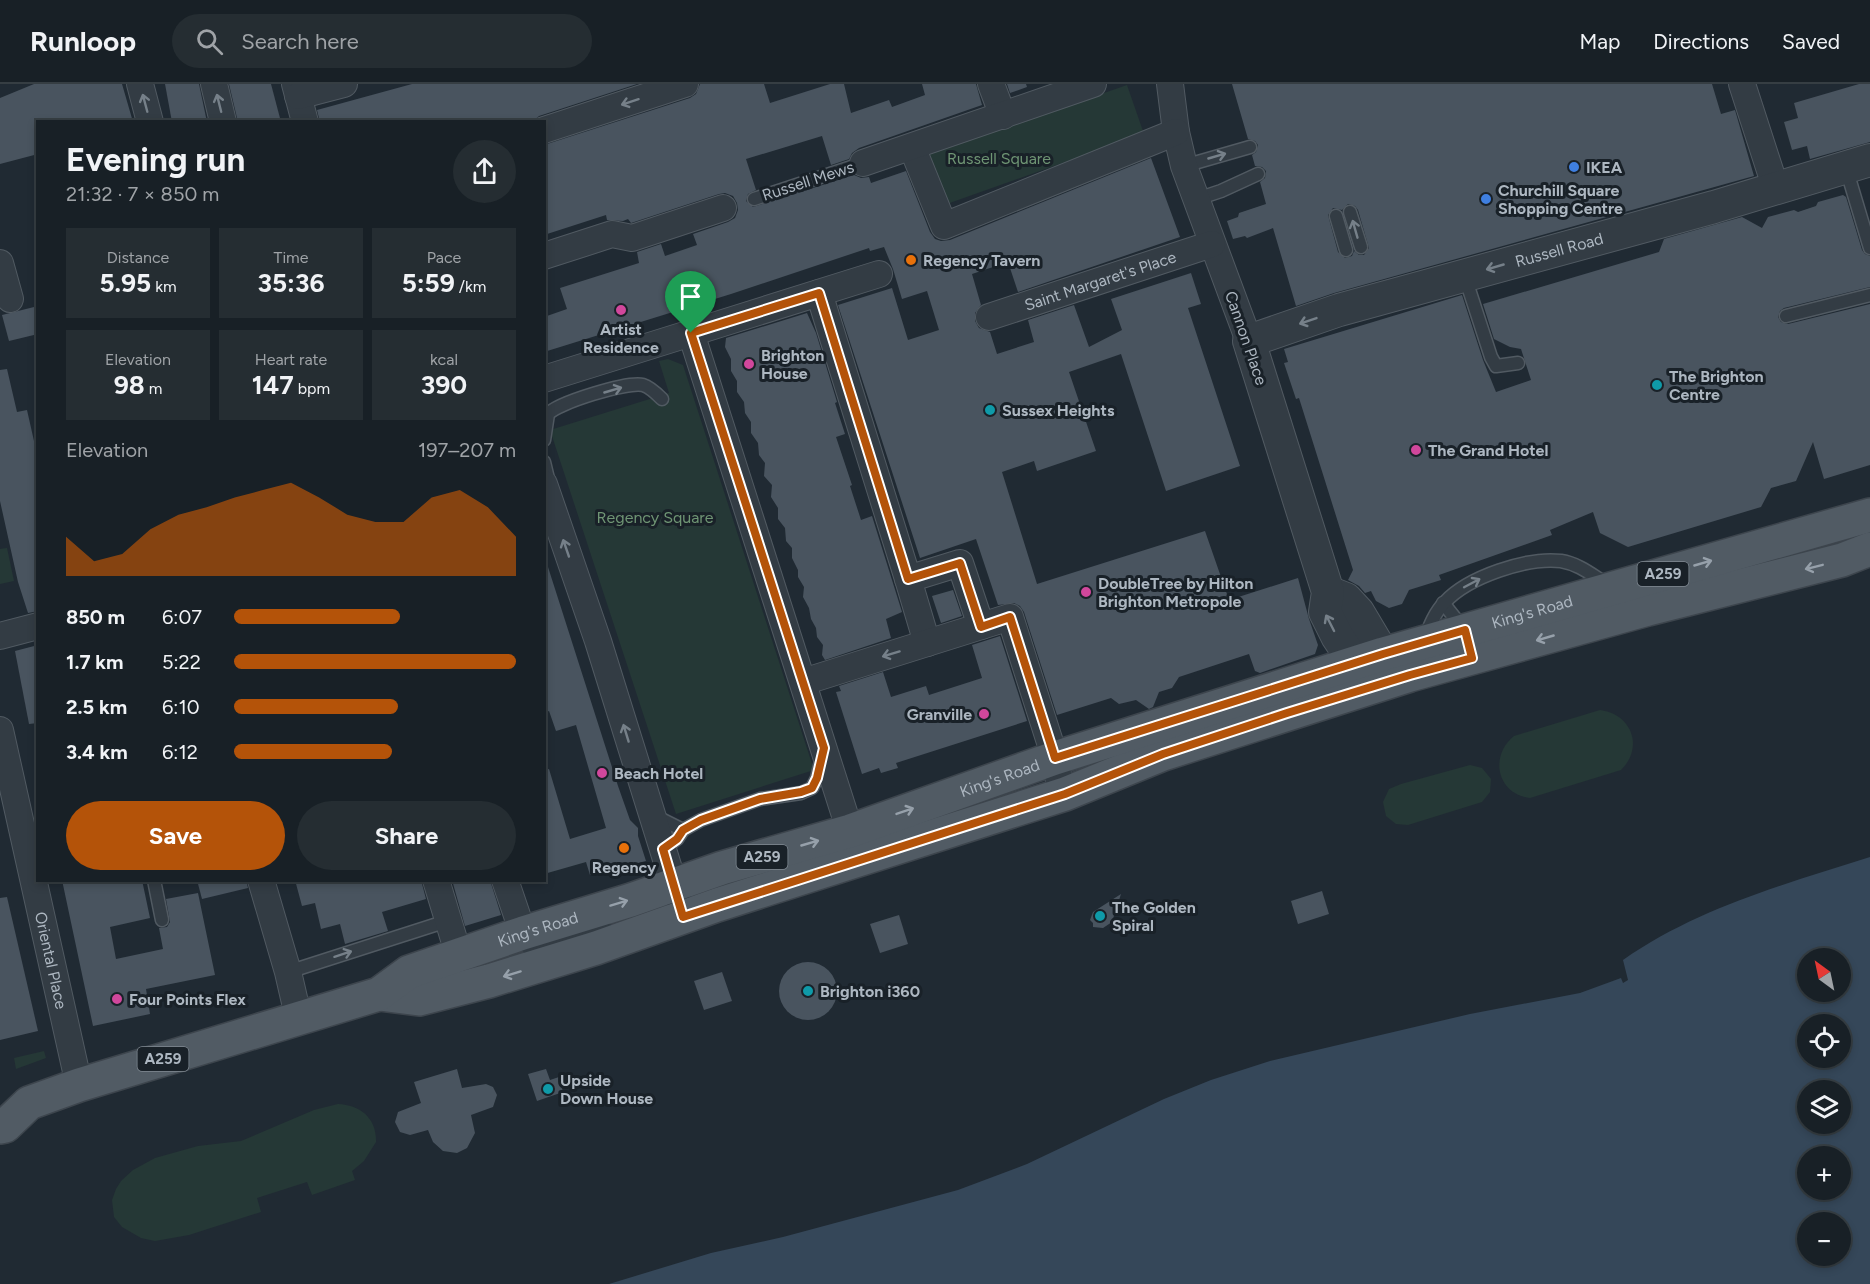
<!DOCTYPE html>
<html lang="en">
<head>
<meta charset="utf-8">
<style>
	body { margin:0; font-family:Figtree,sans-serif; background:#252d32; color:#f1f3f6; height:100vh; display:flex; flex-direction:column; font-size:22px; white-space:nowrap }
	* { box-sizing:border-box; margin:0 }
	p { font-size:20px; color:#9fa3a7 }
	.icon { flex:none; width:33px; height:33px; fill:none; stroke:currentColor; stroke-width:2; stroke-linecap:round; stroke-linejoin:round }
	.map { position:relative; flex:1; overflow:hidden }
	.sheet { position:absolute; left:36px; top:36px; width:510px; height:762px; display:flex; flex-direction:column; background:#182026; border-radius:0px; box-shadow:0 3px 9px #0003,0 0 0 2px #363e43 }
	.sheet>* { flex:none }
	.needle { width:39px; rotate:327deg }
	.controls { position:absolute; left:1797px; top:864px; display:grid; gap:12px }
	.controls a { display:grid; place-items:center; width:54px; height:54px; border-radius:50%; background:#182026; box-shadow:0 3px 9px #0003,0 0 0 2px #363e43; font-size:30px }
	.pin { position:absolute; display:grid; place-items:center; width:51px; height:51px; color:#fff; margin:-62px -26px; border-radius:50% 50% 50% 0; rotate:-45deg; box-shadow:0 0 6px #0007 }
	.pin .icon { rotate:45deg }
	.round { display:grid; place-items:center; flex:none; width:63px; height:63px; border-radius:32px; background:#252d32 }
	.overview { display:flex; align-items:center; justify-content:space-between; height:102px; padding:0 30px }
	h1 { font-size:33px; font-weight:700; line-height:45px }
	.figures { display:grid; grid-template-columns:repeat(3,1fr); gap:9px; height:102px; padding:6px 30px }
	.figures div { display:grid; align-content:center; border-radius:0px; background:#252d32; text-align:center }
	.figures b { font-size:26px; font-weight:700 }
	.figures small { font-size:16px; font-weight:400 }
	.figures p { font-size:16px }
	.chart { height:168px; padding:12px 30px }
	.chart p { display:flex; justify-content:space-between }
	.chart svg { width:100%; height:108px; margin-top:6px; fill:#b45309; opacity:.7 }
	.primary-button { display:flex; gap:12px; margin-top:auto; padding:12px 30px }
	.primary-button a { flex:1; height:69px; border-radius:36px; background:#b45309; color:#fff; font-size:24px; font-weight:700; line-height:69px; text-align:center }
	.primary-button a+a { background:#252d32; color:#f1f3f6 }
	ul { padding:0 30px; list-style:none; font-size:20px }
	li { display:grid; grid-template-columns:96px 72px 1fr; align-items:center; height:45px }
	li i { height:15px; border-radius:8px; background:#b45309 }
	header { display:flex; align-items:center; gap:36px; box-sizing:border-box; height:84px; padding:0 30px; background:#182026; border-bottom:2px solid #363e43 }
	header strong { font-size:28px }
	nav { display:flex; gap:33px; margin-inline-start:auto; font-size:21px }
	.search { width:420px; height:54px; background:#252d32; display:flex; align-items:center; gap:15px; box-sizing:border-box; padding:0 21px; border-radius:33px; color:#9fa3a7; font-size:22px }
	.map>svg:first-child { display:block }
</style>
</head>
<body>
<header>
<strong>Runloop</strong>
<div class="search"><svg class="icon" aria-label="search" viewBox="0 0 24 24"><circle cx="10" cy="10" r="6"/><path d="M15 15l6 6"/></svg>Search here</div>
<nav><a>Map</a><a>Directions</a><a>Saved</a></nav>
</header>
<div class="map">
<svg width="1870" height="1200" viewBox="0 0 1870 1200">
	<rect width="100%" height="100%" fill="#202a33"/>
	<g fill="#253836">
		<polygon points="1127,1 1144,50 944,121 927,71"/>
		<polygon points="668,275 683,281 814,686 676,730 550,346 669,309 659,277"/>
		<polygon points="7,464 14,497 0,500 0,465"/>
		<path d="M 1600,626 C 1632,630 1644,664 1621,686 L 1530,714 C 1497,710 1489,672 1514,652 Z"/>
		<polygon points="1470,681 1482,684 1491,695 1490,708 1482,718 1408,741 1396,740 1386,732 1383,718 1389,705 1401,700"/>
		<polygon points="44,967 46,974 16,985 14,974"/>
		<path d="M 338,1020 C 360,1021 377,1034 376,1058 L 364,1077 L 352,1087 L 355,1096 L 312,1111 L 307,1098 L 257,1114 L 261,1128 L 189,1151 L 155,1157 L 141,1154 L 122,1143 L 114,1133 L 112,1116 L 116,1105 L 121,1097 L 133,1086 L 155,1074 L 198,1062 L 241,1057 L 314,1026 Z"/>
	</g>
	<path fill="#354759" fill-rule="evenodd" d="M 1870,773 L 1870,1200 L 609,1200 L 711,1169 L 783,1153 L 958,1106 L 1027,1080 L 1164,1015 L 1211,996 L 1270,977 L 1470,930 L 1580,909 L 1621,894 L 1623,899 L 1628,896 L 1623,876 C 1697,824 1785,800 1870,773 ZM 1808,874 L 1840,874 L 1840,908 L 1808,908 ZM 1808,940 L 1840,940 L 1840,974 L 1808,974 ZM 1808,1006 L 1840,1006 L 1840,1040 L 1808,1040 ZM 1808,1072 L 1840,1072 L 1840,1106 L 1808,1106 ZM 1808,1138 L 1840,1138 L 1840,1172 L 1808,1172 Z"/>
	<g fill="#49545f" fill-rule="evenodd">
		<polygon points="34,0 122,0 133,38 38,38 38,70 0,80 0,14"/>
		<polygon points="165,0 199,0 207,38 172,38"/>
		<polygon points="229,0 271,0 281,38 238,38"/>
		<polygon points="412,0 637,0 539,32 532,38 320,38 317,26"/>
		<polygon points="700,0 764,0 770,19 830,0 844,0 851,29 889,16 892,23 925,11 922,0 976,0 982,21 859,64 852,69 849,75 831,81 822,52 746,75 756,106 748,110 746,117 753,123 854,91 861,94 869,93 871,99 906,87 930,148 935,155 941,157 950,156 1151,74 1180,153 1018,208 1008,178 972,190 981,221 975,229 975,237 979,244 990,248 997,270 1034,258 1028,236 1074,221 1089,263 1122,246 1111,215 1191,189 1201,220 1188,224 1240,382 1166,407 1121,270 1069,288 1096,367 1037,387 1034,377 1002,388 1037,500 1205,447 1229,516 1298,494 1309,535 1318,561 1315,570 1260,589 1255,587 1249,570 1179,593 1172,604 1159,608 1153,623 1149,625 1136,616 1119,620 1111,614 1057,631 1024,528 1020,522 1014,519 998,521 976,455 920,474 838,221 892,204 908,256 939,246 927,207 902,215 893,185 884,163 870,167 869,164 731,210 544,268 544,233 567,225 560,204 639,179 637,168 661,160 665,172 697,161 693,150 728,138 735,134 738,126 737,119 733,112 725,109 719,110 631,139 628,135 623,137 607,136 606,131 544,151 544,61 690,14 696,10"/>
		<polygon points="1007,0 1026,0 1027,3 1010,9"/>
		<path d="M 1232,0 L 1712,0 L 1721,30 L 1735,26 L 1754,92 L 1334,209 L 1296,222 L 1273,144 L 1247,154 L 1245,152 L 1233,155 L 1227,137 L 1238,133 L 1239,129 L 1266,120 L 1260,98 L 1265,94 L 1266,87 L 1262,83 L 1255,82 L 1252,71 L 1256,68 L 1258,61 L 1255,57 L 1248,55 ZM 1348,120 L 1355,122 L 1358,126 L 1369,164 L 1364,171 L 1359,171 L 1354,167 L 1352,172 L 1345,174 L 1338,168 L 1328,131 L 1333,124 L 1342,126 Z"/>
		<polygon points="1859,0 1870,0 1870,58 1810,75 1807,62 1792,66 1784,38 1798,34 1794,19"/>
		<polygon points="1843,111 1846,113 1862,166 1865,170 1870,172 1870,203 1784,224 1780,227 1778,233 1781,238 1788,240 1870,220 1870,381 1824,395 1813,358 1796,397 1771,404 1761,423 1628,463 1600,449 1593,428 1550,446 1552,451 1439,491 1441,496 1409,506 1402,520 1389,524 1376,517 1371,507 1365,509 1359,502 1348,496 1353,486 1299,314 1296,315 1284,279 1288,278 1284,265 1462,211 1483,276 1496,308 1531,296 1521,265 1510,263 1494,255 1483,220 1659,168 1664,155 1742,133 1762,144 1768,133 1794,126 1798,128 1816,122 1818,118"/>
		<polygon points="38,222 38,250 9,257 2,231"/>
		<polygon points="807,229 816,249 837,318 835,319 845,350 836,353 852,401 850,402 861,436 872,432 902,528 886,535 891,554 825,576 822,571 823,561 817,553 816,544 811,535 809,524 803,513 804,503 798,493 798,486 792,474 792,464 786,457 785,444 778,435 778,424 771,413 772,401 764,392 765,379 759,371 758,359 751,349 751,338 745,329 744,318 737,308 737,297 731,287 731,275 725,263 726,254"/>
		<polygon points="7,285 17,328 27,326 34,357 38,356 38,527 28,529 18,498 0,417 0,286"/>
		<polygon points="548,483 618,702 630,736 638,744 638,752 646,777 590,791 586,778 544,790 544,686 549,685 570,755 606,744 576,641 556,647 549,627 544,629 544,484"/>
		<polygon points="953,506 962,532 941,539 932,512"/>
		<polygon points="1000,552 1027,637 896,679 898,684 881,689 879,684 862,690 836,608 841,607 839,602 883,588 891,613 926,602 929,611 982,594 972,561"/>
		<polygon points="38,561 38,639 29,640 15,567"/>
		<polygon points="62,796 142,796 150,834 110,843 116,875 163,865 159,844 167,843 170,838 166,815 198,809 215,891 146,905 150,930 93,942"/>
		<polygon points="197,796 246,796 248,804 202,815"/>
		<polygon points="295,796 421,796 426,815 382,828 388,847 345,860 340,840 321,845 315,819 302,822"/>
		<polygon points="452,796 490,796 501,831 465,842"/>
		<polygon points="1322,807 1329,830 1298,840 1291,817"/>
		<polygon points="1121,810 1112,838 1103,844 1093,843 1093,839 1090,836 1093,828"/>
		<polygon points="7,813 38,947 0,956 0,814"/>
		<polygon points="899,831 908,860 880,869 870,840"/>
		<circle cx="808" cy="907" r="29"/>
		<polygon points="722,888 732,917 704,926 694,897"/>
		<polygon points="457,985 462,1004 486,1000 493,1003 497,1011 493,1023 471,1031 475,1049 467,1064 457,1069 443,1067 433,1058 428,1046 410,1051 400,1048 395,1038 398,1028 421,1019 414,998"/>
		<polygon points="546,985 550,996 559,993 563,1008 537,1017 528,990"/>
	</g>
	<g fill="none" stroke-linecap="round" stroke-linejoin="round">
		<g stroke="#515a62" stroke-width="15">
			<g id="service">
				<polyline points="1184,82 1250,63"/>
				<polyline points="1846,84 1870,164"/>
				<polyline points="754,115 863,79"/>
				<polyline points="1197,115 1221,107 1258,90"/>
				<polyline points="1350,128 1361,163"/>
				<polyline points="1336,132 1346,166"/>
				<polyline points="1465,193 1491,273 1496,282 1518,279"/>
				<polyline points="1786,232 1870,211"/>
				<path d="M 544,356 L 548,330 C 557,319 628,297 643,301 C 650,303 657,310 662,315"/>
				<polyline points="544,378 550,403"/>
				<polyline points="1443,519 1463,544"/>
				<path d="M 1425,554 C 1430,541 1435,528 1445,518 C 1468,493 1527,473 1561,477 C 1579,480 1592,491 1607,500"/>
				<polyline points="655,732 683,746"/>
				<polyline points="663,765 677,755 683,746 701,736 760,715 801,709 812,704 817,694 822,673"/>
				<polyline points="154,796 162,836"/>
				<polyline points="288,888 447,837"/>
			</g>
		</g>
		<g stroke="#515a62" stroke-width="28">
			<g id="minor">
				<polyline points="140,0 150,38"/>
				<polyline points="214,0 223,38"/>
				<polyline points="295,0 305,38"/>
				<polyline points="991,0 1003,32"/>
				<polyline points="1170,0 1176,48 1184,82 1249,257"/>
				<polyline points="1742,0 1776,105"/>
				<polyline points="298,12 344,0"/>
				<polyline points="544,46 685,0"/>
				<polyline points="912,63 944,142 1176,48"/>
				<polyline points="863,79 1093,0"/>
				<polyline points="544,172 612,150 632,154 723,124"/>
				<polyline points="0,179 10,215"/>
				<polyline points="819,209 908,495"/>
				<path id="s1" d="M 989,233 L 1212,160"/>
				<polyline points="691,249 879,190"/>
				<polyline points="544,295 691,249 850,747"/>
				<polyline points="544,400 598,557 679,817"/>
				<polyline points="0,552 38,542"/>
				<polyline points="927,559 908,495 960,479 981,542"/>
				<polyline points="803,598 1010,533 1055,674 1059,696 1065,710"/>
				<path id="s2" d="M 0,646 L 79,1001"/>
				<polyline points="261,796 288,888 299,936"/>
				<polyline points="436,796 459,872"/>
				<polyline points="505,796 523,849 534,860 553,860 592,849 602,850"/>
			</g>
		</g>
		<g stroke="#515a62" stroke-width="34">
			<g id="tertiary">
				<polyline points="1328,508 1346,515 1358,528 1383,570 1391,596"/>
				<path id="s3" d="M 1362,604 L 1355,579 L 1337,552 L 1325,528 L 1328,508 L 1249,257 L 1339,226 L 1714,123 L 1870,76"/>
			</g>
		</g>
		<g stroke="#3d454d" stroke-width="36">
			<g id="primary">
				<polyline points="379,910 419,915 489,897 596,864 717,821 1065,710 1163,670 1410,591 1648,525 1842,476 1870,465"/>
				<path id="s4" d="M 0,1043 L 5,1042 L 29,1019 L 79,1001 L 379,910 L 409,888 L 523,849 L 631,816 L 722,784 L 850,747 L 1055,674 L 1383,570 L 1870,431"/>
			</g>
		</g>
		<use href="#service" stroke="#333c44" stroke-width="12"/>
		<use href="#minor" stroke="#333c44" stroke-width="26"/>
		<use href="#tertiary" stroke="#333c44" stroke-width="32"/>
		<use href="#primary" stroke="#515b64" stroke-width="33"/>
	</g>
	<defs><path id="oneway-shaft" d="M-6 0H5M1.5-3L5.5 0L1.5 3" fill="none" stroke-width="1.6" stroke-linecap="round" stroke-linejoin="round" transform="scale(1.5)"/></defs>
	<g stroke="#768089">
		<use href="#oneway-shaft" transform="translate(630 18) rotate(162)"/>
		<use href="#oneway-shaft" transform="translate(145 19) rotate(-105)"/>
		<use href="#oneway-shaft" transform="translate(219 19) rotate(-104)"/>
		<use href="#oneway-shaft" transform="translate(1217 72) rotate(-16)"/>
		<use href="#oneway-shaft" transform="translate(1355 145) rotate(-106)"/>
		<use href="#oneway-shaft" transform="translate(1495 183) rotate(164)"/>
		<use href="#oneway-shaft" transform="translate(1308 237) rotate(161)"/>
		<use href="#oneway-shaft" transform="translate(613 306) rotate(-16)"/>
		<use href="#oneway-shaft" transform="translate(566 464) rotate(-109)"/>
		<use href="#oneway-shaft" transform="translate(1472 499) rotate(-28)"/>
		<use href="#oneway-shaft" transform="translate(1330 539) rotate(-117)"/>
		<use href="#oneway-shaft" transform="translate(891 570) rotate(163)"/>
		<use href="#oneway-shaft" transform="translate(626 649) rotate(-107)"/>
		<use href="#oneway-shaft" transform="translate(343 870) rotate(-18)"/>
	</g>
	<g stroke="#96a0aa">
		<use href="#oneway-shaft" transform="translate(1703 479) rotate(-16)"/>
		<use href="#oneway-shaft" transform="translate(1814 483) rotate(166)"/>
		<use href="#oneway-shaft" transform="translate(1545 554) rotate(164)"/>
		<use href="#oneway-shaft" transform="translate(905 727) rotate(-19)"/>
		<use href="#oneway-shaft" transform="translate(810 759) rotate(-16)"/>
		<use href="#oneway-shaft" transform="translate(619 819) rotate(-17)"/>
		<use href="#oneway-shaft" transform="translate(512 890) rotate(163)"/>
	</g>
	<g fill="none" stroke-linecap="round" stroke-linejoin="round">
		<g stroke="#fff" stroke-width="12">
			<polygon id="route" points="819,209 908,495 960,479 981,543 1010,533 1055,674 1383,570 1465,546 1472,574 1410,591 1287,629 1163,670 1065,710 683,833 663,765 677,755 683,746 701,736 760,715 801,708 812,704 817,694 824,664 691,249"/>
		</g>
		<use href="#route" stroke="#b45309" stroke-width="8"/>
	</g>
	<g fill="#3f7fe0" stroke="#192128" stroke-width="2">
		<circle cx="1574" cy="83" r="6"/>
		<circle cx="1486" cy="115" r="6"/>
	</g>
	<g fill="#e8710a" stroke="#192128" stroke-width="2">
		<circle cx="911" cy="176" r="6"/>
		<circle cx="624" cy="764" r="6"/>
	</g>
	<g fill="#d1479c" stroke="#192128" stroke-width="2">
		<circle cx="621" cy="226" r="6"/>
		<circle cx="749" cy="280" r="6"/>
		<circle cx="1416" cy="366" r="6"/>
		<circle cx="1086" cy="508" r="6"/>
		<circle cx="984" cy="630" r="6"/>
		<circle cx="602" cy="689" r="6"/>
		<circle cx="117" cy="915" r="6"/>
	</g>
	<g fill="#0f9aa8" stroke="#192128" stroke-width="2">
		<circle cx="1657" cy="301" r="6"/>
		<circle cx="990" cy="326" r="6"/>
		<circle cx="1100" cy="832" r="6"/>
		<circle cx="808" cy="907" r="6"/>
		<circle cx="548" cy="1005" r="6"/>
	</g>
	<g text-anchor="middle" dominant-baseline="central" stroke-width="6" stroke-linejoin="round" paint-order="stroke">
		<g fill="#192128" stroke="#818a93" stroke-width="1.5">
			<rect x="1637.5" y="478" width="51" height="24" rx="4.5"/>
			<rect x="736.5" y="761" width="51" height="24" rx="4.5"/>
			<rect x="137.5" y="963" width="51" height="24" rx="4.5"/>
		</g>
		<g font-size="15" font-weight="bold" fill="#adb7c1">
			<text x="1663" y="490">A259</text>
			<text x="762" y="773">A259</text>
			<text x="163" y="975">A259</text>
		</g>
		<g font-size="16" fill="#6f9574" stroke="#192128">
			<text x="999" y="74">Russell Square</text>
			<text x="655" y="433">Regency Square</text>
		</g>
		<g font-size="16" font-weight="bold" fill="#adb7c1" stroke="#192128" text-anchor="start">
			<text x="1586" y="83">IKEA</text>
			<text x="1498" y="106">Churchill Square<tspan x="1498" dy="18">Shopping Centre</tspan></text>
			<text x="923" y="176">Regency Tavern</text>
			<text x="621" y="245" text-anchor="middle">Artist<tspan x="621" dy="18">Residence</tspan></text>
			<text x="761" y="271">Brighton<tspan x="761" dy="18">House</tspan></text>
			<text x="1669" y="292">The Brighton<tspan x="1669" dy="18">Centre</tspan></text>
			<text x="1002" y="326">Sussex Heights</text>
			<text x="1428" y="366">The Grand Hotel</text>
			<text x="1098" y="499">DoubleTree by Hilton<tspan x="1098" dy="18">Brighton Metropole</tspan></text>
			<text x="972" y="630" text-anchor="end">Granville</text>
			<text x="614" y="689">Beach Hotel</text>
			<text x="624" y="783" text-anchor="middle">Regency</text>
			<text x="1112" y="823">The Golden<tspan x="1112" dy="18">Spiral</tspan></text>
			<text x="820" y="907">Brighton i360</text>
			<text x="129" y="915">Four Points Flex</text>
			<text x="560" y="996">Upside<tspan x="560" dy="18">Down House</tspan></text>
		</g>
		<g font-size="16" fill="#adb7c1" stroke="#192128">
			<text transform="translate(808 97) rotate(-18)">Russell Mews</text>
			<text stroke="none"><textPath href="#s3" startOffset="692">Russell Road</textPath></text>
			<text stroke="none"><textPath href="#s1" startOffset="117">Saint Margaret's Place</textPath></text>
			<text transform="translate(1246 254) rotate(71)">Cannon Place</text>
			<text stroke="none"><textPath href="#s4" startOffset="1622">King's Road</textPath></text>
			<text stroke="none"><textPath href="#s4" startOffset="1064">King's Road</textPath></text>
			<text stroke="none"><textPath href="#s4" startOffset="578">King's Road</textPath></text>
			<text stroke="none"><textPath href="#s2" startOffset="236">Oriental Place</textPath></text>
		</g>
	</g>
</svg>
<div class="controls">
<a><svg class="needle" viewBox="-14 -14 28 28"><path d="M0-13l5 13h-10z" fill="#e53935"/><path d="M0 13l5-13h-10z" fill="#9fa3a7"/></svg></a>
<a><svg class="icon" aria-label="locate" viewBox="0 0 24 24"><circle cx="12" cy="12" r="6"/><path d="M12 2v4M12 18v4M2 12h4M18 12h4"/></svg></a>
<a><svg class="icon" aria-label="layers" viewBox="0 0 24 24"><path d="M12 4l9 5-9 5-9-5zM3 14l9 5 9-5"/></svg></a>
<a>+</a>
<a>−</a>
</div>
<div class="pin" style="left:691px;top:249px;background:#1e9e55"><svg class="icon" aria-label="arrive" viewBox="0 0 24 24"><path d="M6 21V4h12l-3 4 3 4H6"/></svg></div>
<section class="sheet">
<div class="overview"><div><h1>Evening run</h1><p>21:32 · 7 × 850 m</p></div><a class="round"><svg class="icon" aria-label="share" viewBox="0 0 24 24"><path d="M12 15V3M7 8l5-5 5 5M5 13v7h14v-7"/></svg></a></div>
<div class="figures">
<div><p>Distance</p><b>5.95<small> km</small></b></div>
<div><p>Time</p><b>35:36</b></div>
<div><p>Pace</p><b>5:59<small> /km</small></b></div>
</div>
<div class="figures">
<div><p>Elevation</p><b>98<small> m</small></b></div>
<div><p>Heart rate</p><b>147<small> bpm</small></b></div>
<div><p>kcal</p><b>390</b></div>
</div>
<div class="chart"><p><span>Elevation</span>197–207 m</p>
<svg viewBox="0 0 160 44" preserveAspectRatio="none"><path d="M0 44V28L10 38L20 35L30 25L40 19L50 16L60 12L70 9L80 6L90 12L100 19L110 22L120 22L130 12L140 9L150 16L160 28V44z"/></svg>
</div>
<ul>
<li><b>850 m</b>6:07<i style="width:59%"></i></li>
<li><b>1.7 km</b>5:22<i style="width:100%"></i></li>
<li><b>2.5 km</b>6:10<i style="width:58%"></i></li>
<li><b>3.4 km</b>6:12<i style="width:56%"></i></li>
</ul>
<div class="primary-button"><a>Save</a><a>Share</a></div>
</section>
</div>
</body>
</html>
